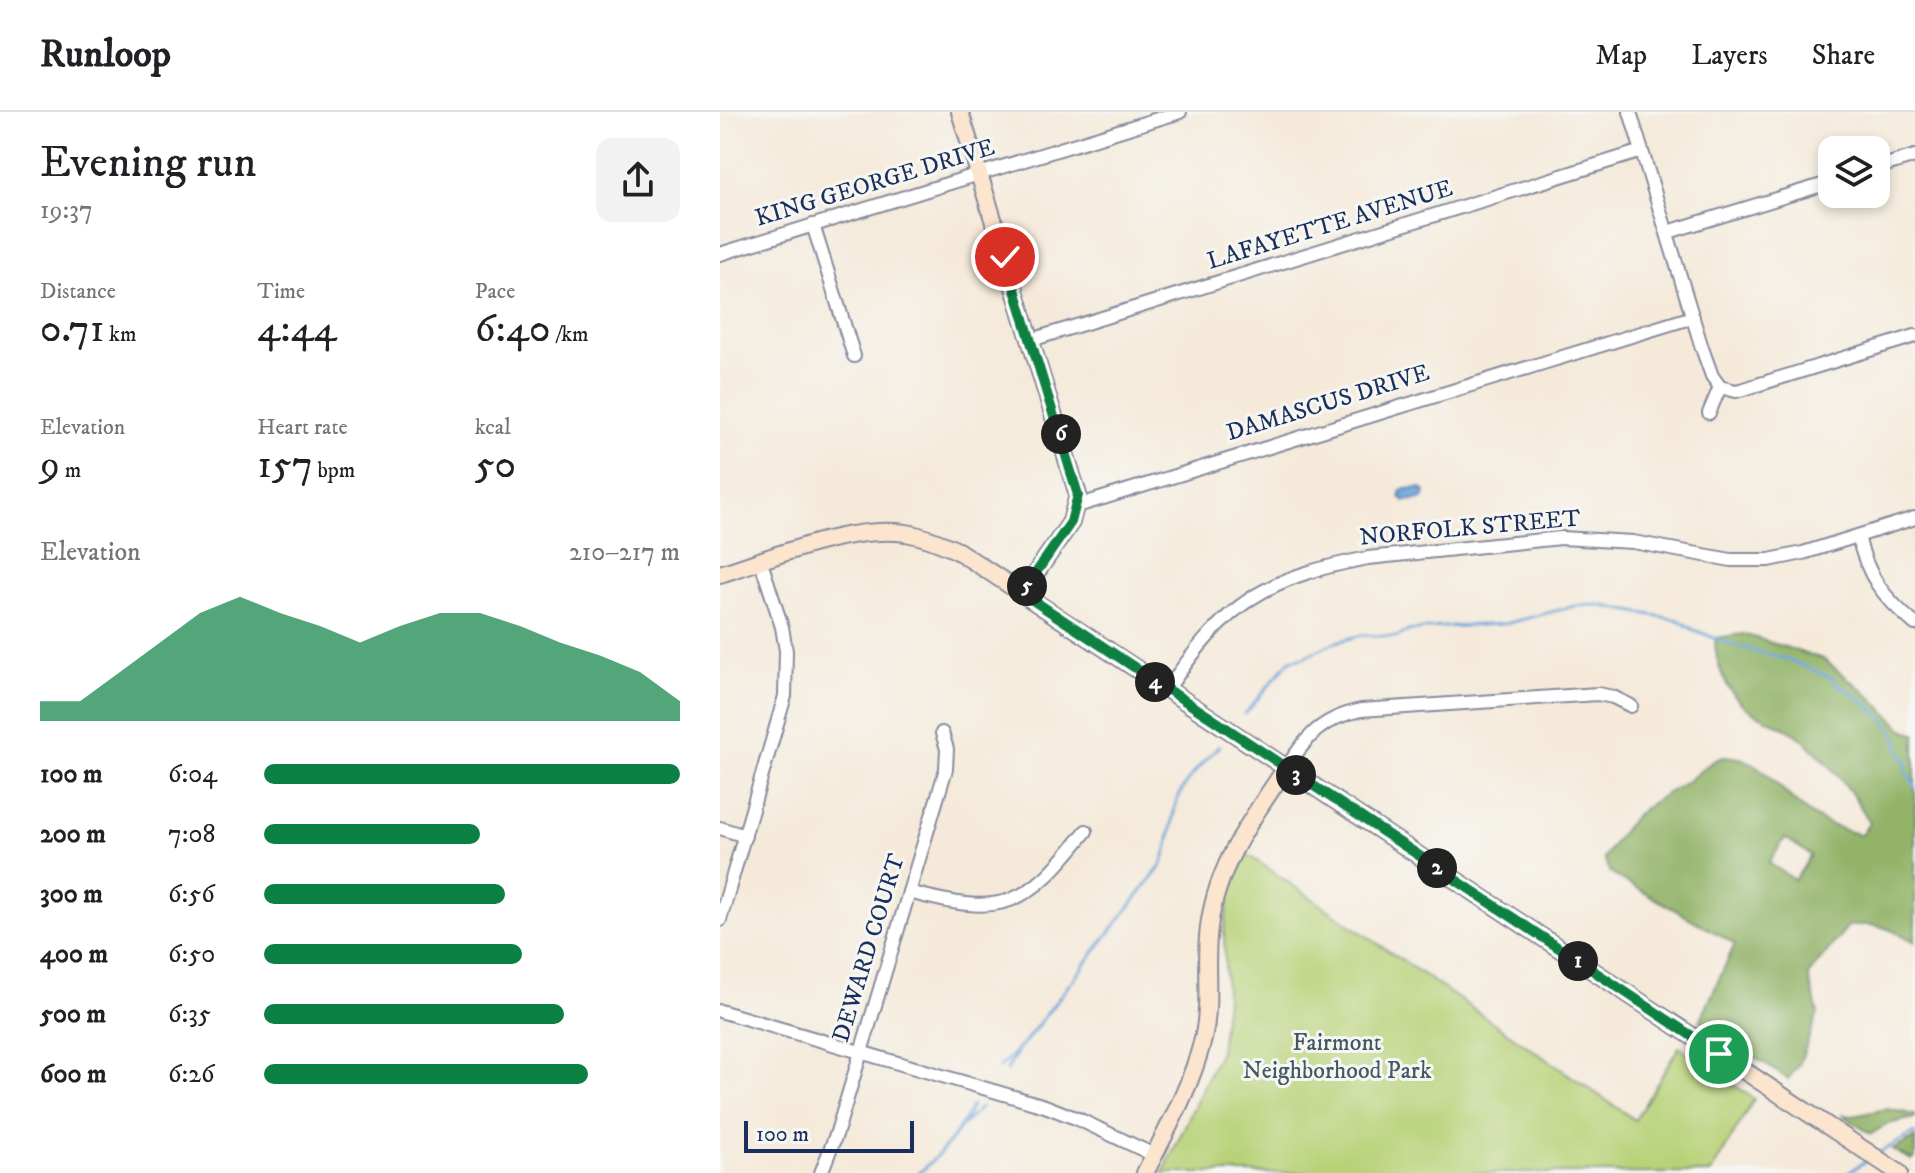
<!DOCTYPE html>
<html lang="en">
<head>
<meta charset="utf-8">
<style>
	body { margin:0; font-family:"IM FELL DW Pica",serif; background:#f2f2f2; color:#202124; height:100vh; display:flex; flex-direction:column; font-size:30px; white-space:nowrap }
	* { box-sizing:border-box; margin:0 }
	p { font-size:26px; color:#757577 }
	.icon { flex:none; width:44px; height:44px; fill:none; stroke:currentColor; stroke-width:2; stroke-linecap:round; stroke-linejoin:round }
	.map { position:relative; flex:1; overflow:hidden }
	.panel { display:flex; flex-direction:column; background:#fff; width:720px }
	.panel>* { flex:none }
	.tools { position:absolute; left:1098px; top:24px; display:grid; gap:16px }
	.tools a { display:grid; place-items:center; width:72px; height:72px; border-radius:16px; background:#fff; box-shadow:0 4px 12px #0003; font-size:40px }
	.scale { position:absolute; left:24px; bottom:20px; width:170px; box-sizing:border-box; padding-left:8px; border:4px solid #1b2f5e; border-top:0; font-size:22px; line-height:28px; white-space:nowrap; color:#1b2f5e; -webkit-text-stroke:6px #f6f6f2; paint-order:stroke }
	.pin { position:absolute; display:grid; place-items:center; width:68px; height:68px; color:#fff; margin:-34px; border:4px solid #fff; border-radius:50%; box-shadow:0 2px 8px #0007 }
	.km { position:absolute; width:40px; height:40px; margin:-20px; border-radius:50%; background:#222; color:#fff; font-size:22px; line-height:40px; text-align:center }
	.round { display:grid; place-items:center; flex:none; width:84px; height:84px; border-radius:16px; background:#f2f2f2 }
	.headline { display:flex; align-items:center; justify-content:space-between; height:136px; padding:0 40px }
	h1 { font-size:44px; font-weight:600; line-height:60px }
	.figures { display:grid; grid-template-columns:repeat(3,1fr); gap:12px; height:136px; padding:8px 40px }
	.figures div { display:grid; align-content:center }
	.figures b { font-size:40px; font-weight:600 }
	.figures small { font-size:22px; font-weight:400 }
	.figures p { font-size:22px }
	.chart { height:224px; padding:16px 40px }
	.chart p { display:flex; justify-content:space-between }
	.chart svg { width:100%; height:144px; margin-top:8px; fill:#0b8043; opacity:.7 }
	ul { padding:0 40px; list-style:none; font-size:26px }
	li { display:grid; grid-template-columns:128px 96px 1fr; align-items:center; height:60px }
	li i { height:20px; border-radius:10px; background:#0b8043 }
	header { display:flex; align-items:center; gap:48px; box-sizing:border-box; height:112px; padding:0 40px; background:#fff; border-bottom:2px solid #e0e0e0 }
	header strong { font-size:38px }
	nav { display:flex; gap:44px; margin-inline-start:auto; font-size:28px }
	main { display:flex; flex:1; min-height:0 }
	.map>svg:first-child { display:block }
</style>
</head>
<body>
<header>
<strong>Runloop</strong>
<nav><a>Map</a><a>Layers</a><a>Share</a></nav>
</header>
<main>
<section class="panel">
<div class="headline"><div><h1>Evening run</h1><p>19:37</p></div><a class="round"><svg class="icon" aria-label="share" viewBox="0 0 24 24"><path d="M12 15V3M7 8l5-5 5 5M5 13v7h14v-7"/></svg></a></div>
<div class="figures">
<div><p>Distance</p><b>0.71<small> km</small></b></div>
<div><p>Time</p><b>4:44</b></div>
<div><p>Pace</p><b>6:40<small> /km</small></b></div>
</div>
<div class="figures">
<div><p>Elevation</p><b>9<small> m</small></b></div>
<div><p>Heart rate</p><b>157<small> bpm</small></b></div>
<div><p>kcal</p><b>50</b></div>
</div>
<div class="chart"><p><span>Elevation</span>210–217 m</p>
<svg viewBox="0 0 160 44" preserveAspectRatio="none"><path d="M0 44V38L10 38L20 29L30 20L40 11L50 6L60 11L70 15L80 20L90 15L100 11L110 11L120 15L130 20L140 24L150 29L160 38V44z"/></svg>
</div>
<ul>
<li><b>100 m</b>6:04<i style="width:100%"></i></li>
<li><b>200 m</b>7:08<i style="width:52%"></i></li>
<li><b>300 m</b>6:56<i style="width:58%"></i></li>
<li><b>400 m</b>6:50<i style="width:62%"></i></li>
<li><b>500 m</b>6:35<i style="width:72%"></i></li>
<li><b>600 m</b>6:26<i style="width:78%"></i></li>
</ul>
</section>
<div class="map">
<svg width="1195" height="1061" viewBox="0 0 1195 1061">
	<rect width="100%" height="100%" fill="#f6f6f2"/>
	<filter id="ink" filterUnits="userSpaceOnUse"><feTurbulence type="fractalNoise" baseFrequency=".0125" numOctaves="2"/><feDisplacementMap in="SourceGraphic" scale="16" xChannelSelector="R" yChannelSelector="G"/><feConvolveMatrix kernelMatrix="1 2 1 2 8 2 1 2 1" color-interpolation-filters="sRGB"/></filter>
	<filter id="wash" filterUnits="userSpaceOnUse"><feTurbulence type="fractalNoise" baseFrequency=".006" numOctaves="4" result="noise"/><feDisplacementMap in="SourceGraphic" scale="32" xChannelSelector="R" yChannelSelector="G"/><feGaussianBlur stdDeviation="1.8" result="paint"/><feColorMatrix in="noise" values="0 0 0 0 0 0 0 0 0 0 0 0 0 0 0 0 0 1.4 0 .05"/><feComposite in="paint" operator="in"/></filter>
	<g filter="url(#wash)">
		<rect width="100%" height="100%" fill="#f5eada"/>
		<polygon fill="#b8d177" stroke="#6a806a" stroke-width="2" points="527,742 915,1008 959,935 1034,987 991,1061 443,1061 500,939 506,887 504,817 510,782"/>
		<g fill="#92b368" stroke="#567163" stroke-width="2" fill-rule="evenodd">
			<path d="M 1023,522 L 1103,547 L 1149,583 L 1182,616 L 1195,622 L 1195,830 C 1170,816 1156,810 1128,814 L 1088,863 L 1098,901 L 1079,953 L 1068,967 L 980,909 L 1015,832 L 890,761 L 884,746 C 911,703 919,697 963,672 C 976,665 990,647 1004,645 C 1041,641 1062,684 1089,701 C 1104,712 1122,717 1140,723 L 1150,711 C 1133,680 1108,649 1081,626 C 1065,613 1043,608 1027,596 C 1006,580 995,552 995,526 ZM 1065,726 L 1091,743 L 1075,768 L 1049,751 Z"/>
			<polygon points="1167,997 1195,1003 1195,1006 1168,1012 1151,1022 1122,1003 1133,1004"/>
			<polygon points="1195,1026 1195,1046 1192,1048 1172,1038"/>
		</g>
		<polygon fill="#66a3d8" stroke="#40699b" stroke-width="2" points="701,376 705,380 703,387 685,389 680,385 680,380 684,377"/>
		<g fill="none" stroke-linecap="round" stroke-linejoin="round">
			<g stroke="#66a3d8" stroke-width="3">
				<path d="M 525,602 L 570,548 L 584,545 L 613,531 L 642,523 L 677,525 L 688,519 L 721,515 L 784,512 L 855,494 L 878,493 L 959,508 L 972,517 L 1007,531 L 1069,548 L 1114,567 L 1115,571 C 1137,583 1181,613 1180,642 L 1187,648 L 1186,658 L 1195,674"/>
				<path d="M 279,956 L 304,931 L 441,754 C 451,734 450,712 456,691 C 463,669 484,650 499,634"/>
				<polyline points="287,958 297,940"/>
				<polyline points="243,1013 261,995"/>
				<polyline points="1160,1040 1195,1021"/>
				<path d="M 199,1061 C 221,1042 239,1021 252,994"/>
				<polyline points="1127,1061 1147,1048"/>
			</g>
		</g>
	</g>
	<g filter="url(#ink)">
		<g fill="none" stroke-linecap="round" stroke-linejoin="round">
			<g stroke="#888c9c" stroke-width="16">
				<g id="street">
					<polyline points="910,0 982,236 992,264 1000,275"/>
					<polyline points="1156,56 1195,44"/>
					<polyline points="93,113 134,244"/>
					<polyline points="948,120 1112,70"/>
					<polyline points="0,142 460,0"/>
					<polyline points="311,228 922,39"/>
					<polyline points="989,301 1000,275 1016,279 1024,277 1195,224"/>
					<polyline points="357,394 973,205"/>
					<path d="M 1138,424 C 1147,464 1163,485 1195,512"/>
					<path d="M 447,578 C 507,490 544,466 648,446 L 841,426 L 913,430 L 1011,448 L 1049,448 L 1083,441 L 1195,406"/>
					<path d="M 566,656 C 588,624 600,607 641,598 L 878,582 L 893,585 L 911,594"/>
					<polyline points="0,716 25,724"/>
					<path d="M 189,780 C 284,806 306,795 366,719"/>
					<polyline points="0,808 65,584 66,539 62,515 41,450"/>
					<polyline points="0,899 325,994 358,1007 434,1043"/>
					<polyline points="101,1061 117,1020 226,657 227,637 222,621"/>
				</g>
			</g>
			<g stroke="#888c9c" stroke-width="20">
				<g id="secondary">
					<polyline points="240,0 358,383 351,410 302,481"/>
					<path d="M 0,462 C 55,445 128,413 186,421 C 204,424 221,431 238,439 L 1179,1061"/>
					<path d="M 425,1061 C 447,1018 471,975 483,927 C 491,893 485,859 488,825 C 493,758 530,709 566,656"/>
				</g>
			</g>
			<use href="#street" stroke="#fff" stroke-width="12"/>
			<use href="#secondary" stroke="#fce5cf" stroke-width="16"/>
		</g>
	</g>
	<g fill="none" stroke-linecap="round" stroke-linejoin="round" filter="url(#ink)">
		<g stroke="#fff" stroke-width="16">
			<polyline id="route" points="285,145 358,383 351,410 302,481 999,942"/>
		</g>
		<use href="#route" stroke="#0b8043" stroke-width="10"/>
	</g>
	<g text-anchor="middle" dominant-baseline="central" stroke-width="6" stroke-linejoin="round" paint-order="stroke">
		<g font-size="24" fill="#1b2f5e" stroke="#f6f6f2">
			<text transform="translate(155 71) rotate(-17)">KING GEORGE DRIVE</text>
			<text transform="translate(610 113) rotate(-17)">LAFAYETTE AVENUE</text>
			<text transform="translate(608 291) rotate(-17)">DAMASCUS DRIVE</text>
			<text transform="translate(750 416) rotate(-5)">NORFOLK STREET</text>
			<text transform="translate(149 836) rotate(-73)">DEWARD COURT</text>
		</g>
		<g font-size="24" fill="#425864" stroke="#f6f6f2">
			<text x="617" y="931">Fairmont<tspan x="617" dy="28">Neighborhood Park</tspan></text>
		</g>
	</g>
</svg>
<div class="tools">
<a><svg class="icon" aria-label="layers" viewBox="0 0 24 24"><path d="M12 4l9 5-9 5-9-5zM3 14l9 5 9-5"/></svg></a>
</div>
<div class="scale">100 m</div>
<div class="pin" style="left:999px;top:942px;background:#1e9e55"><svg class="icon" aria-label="arrive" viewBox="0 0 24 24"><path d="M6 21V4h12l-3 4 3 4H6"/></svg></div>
<div class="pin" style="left:285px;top:145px;background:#d93025"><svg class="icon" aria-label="check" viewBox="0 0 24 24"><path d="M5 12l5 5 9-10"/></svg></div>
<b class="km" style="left:858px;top:849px">1</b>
<b class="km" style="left:717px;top:756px">2</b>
<b class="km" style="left:576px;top:663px">3</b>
<b class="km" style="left:435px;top:570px">4</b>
<b class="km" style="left:307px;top:474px">5</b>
<b class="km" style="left:341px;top:322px">6</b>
</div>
</main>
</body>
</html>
